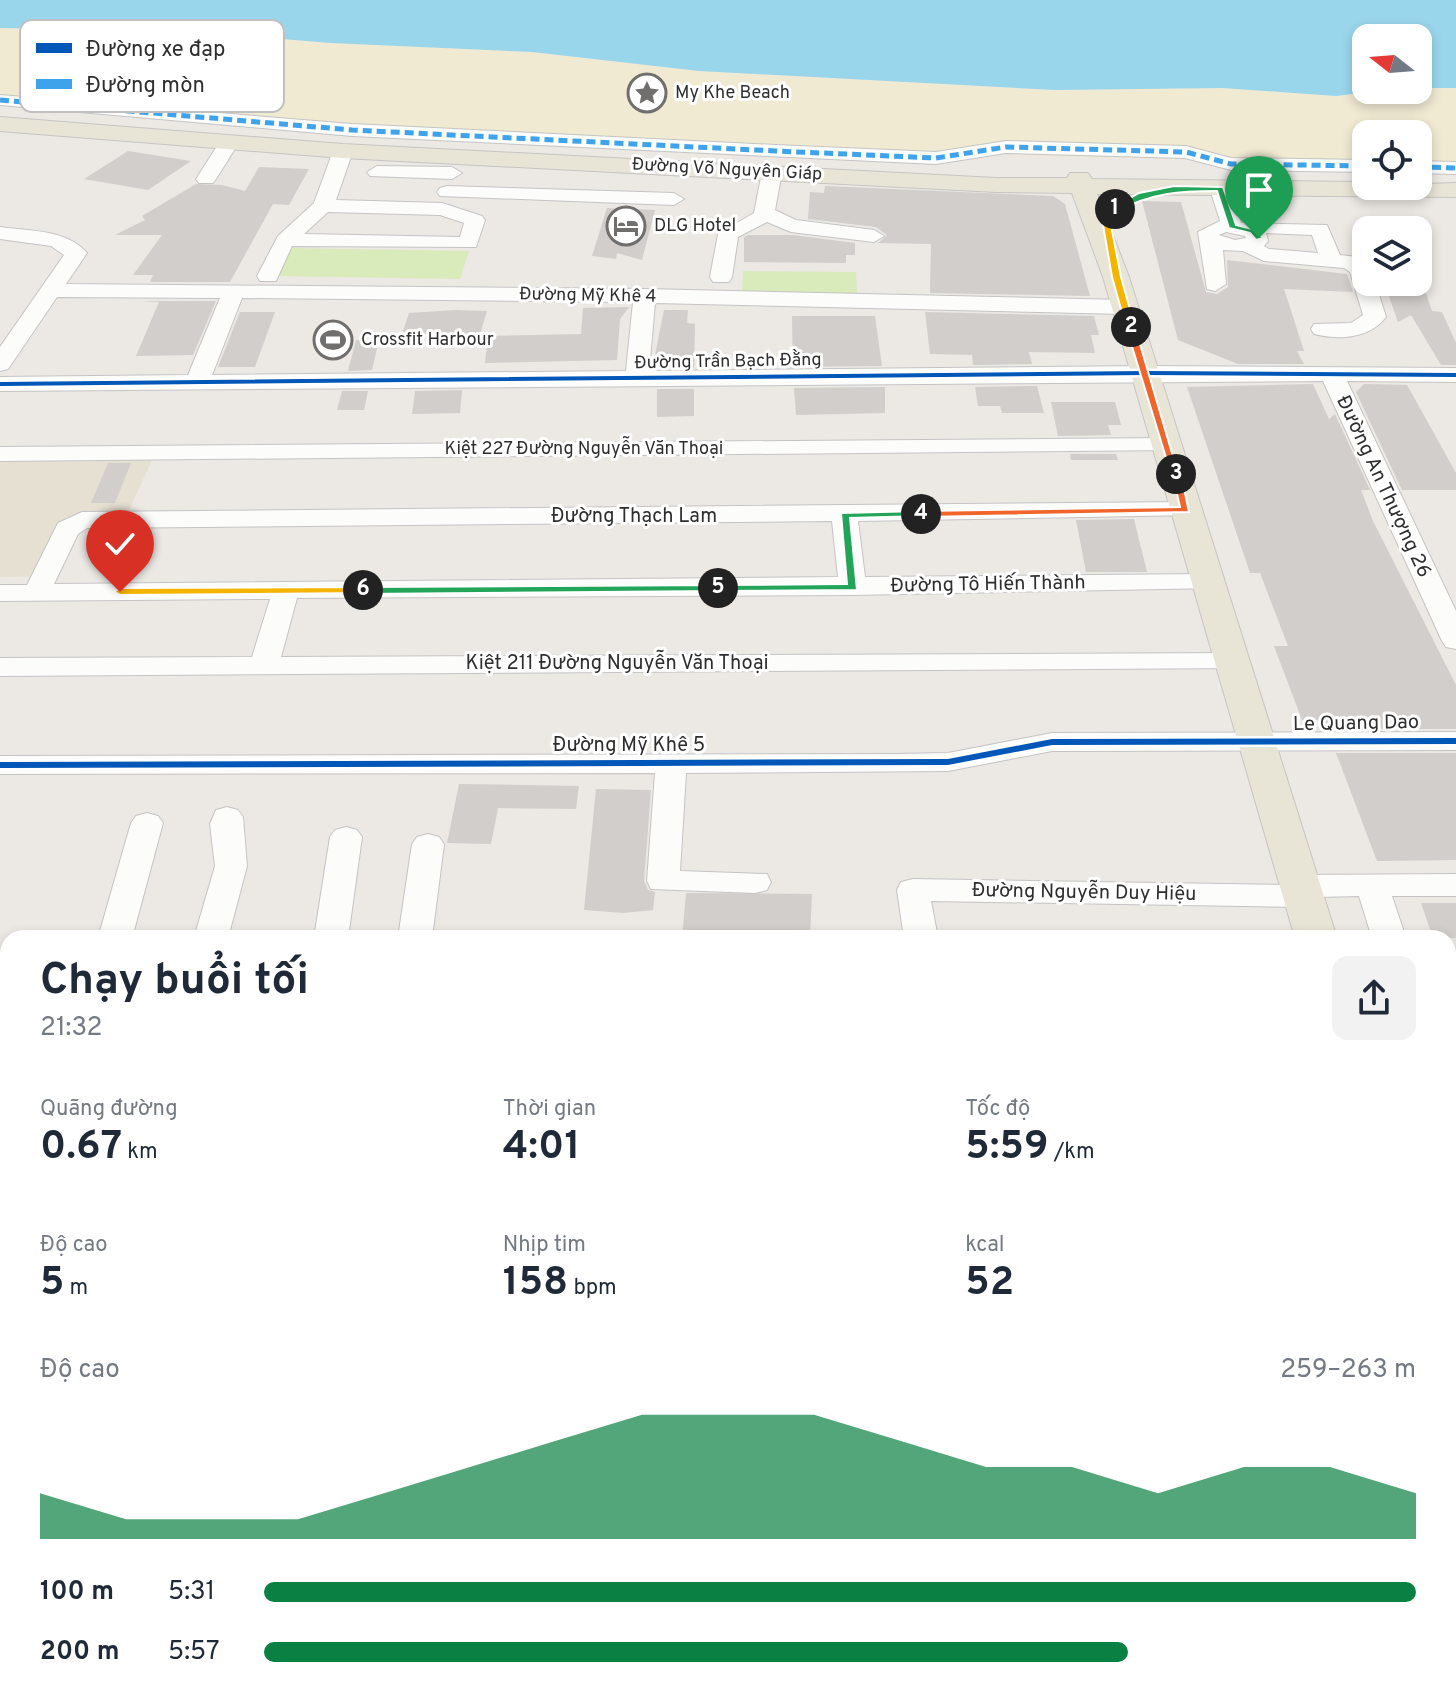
<!DOCTYPE html>
<html lang="vi">
<head>
<meta charset="utf-8">
<style>
	body { margin:0; font-family:Overpass,sans-serif; background:#f2f2f3; color:#1f2937; height:100vh; display:flex; flex-direction:column; font-size:30px; white-space:nowrap }
	* { box-sizing:border-box; margin:0 }
	p { font-size:26px; color:#747a83 }
	.icon { flex:none; width:44px; height:44px; fill:none; stroke:currentColor; stroke-width:2; stroke-linecap:round; stroke-linejoin:round }
	.map { position:relative; flex:1; overflow:hidden }
	.panel { position:absolute; left:0px; top:930px; width:1456px; height:768px; display:flex; flex-direction:column; background:#fff; border-radius:24px 24px 0 0; box-shadow:0 4px 12px #0003 }
	.panel>* { flex:none }
	.needle { width:52px; rotate:287deg }
	.fabs { position:absolute; left:1352px; top:24px; display:grid; gap:16px }
	.fabs a { display:grid; place-items:center; width:80px; height:80px; border-radius:16px; background:#fff; box-shadow:0 4px 12px #0003; font-size:40px }
	.pin { position:absolute; display:grid; place-items:center; width:68px; height:68px; color:#fff; margin:-82px -34px; border-radius:50% 50% 50% 0; rotate:-45deg; box-shadow:0 0 8px #0007 }
	.pin .icon { rotate:45deg }
	.km { position:absolute; width:40px; height:40px; margin:-20px; border-radius:50%; background:#222; color:#fff; font-size:22px; line-height:40px; text-align:center }
	.round { display:grid; place-items:center; flex:none; width:84px; height:84px; border-radius:16px; background:#f2f2f3 }
	.summary { display:flex; align-items:center; justify-content:space-between; height:136px; padding:0 40px }
	h1 { font-size:44px; font-weight:700; line-height:60px }
	.figures { display:grid; grid-template-columns:repeat(3,1fr); gap:12px; height:136px; padding:8px 40px }
	.figures div { display:grid; align-content:center }
	.figures b { font-size:40px; font-weight:700 }
	.figures small { font-size:22px; font-weight:400 }
	.figures p { font-size:22px }
	.chart { height:224px; padding:16px 40px }
	.chart p { display:flex; justify-content:space-between }
	.chart svg { width:100%; height:144px; margin-top:8px; fill:#0b8043; opacity:.7 }
	ul { padding:0 40px; list-style:none; font-size:26px }
	li { display:grid; grid-template-columns:128px 96px 1fr; align-items:center; height:60px }
	li i { height:20px; border-radius:10px; background:#0b8043 }
	.map>svg:first-child { display:block }
</style>
</head>
<body>
<div class="map">
<svg width="1456" height="1698" viewBox="0 0 1456 1698">
	<rect width="100%" height="100%" fill="#ece8e4"/>
	<polygon fill="#e6e0d3" points="153,458 128,512 84,513 59,576 0,577 0,459"/>
	<polygon fill="#f0ead3" points="0,28 184,31 532,52 699,71 1054,90 1222,88 1336,96 1384,90 1456,88 1456,163 1418,163 1418,134 1366,134 1366,162 1117,158 635,141 302,125 0,99"/>
	<g fill="#d9eabb">
		<polygon points="288,248 469,251 460,279 275,276"/>
		<polygon points="743,271 856,272 857,295 742,293"/>
	</g>
	<polygon fill="#99d6ec" points="0,0 1456,0 1456,88 1418,88 1418,38 1366,38 1366,90 1384,90 1336,96 1222,88 1054,90 699,71 532,52 331,43 184,31 0,28"/>
	<g fill="#d1cecb">
		<polygon points="128,151 191,161 148,190 84,179"/>
		<polygon points="259,167 309,169 289,205 273,204 230,282 150,282 153,275 133,275 162,235 115,235 145,220 142,216 196,184 222,185 245,191"/>
		<polygon points="825,186 1053,196 1065,204 1090,296 930,293 931,244 878,243 887,235 876,227 808,219 810,192 824,193"/>
		<polygon points="1142,201 1181,202 1206,292 1217,294 1228,287 1227,260 1347,274 1353,292 1284,289 1304,351 1297,351 1304,364 1238,364 1178,340"/>
		<polygon points="607,208 655,210 642,260 617,253 616,259 592,256"/>
		<polygon points="748,235 793,235 855,243 855,255 846,255 846,263 744,262 744,237"/>
		<polygon points="1384,282 1422,282 1432,311 1442,312 1456,343 1456,365 1441,365 1411,315 1398,322"/>
		<polygon points="140,301 216,301 193,355 136,356 159,302"/>
		<polygon points="629,307 620,319 617,360 485,363 488,336 581,334 583,308"/>
		<polygon points="455,310 487,311 480,334 402,334 409,313"/>
		<polygon points="664,310 688,310 687,323 695,324 694,368 658,368 658,360 654,360"/>
		<polygon points="240,312 275,312 255,367 218,367"/>
		<polygon points="925,312 1094,316 1099,335 1091,335 1095,353 1029,352 1032,364 973,365 972,355 930,354"/>
		<polygon points="792,316 875,316 882,366 793,367"/>
		<polygon points="356,340 379,340 372,370 348,371"/>
		<polygon points="1313,384 1329,419 1335,414 1370,490 1361,490 1373,521 1456,685 1456,729 1326,729 1323,720 1302,720 1274,646 1288,646 1260,573 1250,573 1187,387"/>
		<polygon points="1364,384 1407,385 1456,473 1456,490 1402,490 1356,392"/>
		<polygon points="1037,386 1044,413 1002,413 1000,406 978,406 975,387"/>
		<polygon points="885,387 885,413 796,415 794,388"/>
		<polygon points="657,389 694,389 694,416 657,417"/>
		<polygon points="462,390 460,413 412,414 415,391"/>
		<polygon points="342,391 368,391 364,410 337,410"/>
		<polygon points="1051,402 1115,402 1121,425 1108,425 1111,435 1058,436"/>
		<polygon points="1070,454 1116,454 1118,460 1071,460"/>
		<polygon points="108,463 131,463 115,503 91,503"/>
		<polygon points="1134,519 1147,572 1086,572 1076,520"/>
		<polygon points="1336,753 1456,753 1456,860 1377,861"/>
		<polygon points="459,784 579,786 576,809 498,808 491,844 447,843"/>
		<polygon points="596,789 651,790 644,881 648,890 655,892 653,910 624,913 584,910"/>
		<polygon points="686,893 812,894 810,938 682,938"/>
		<polygon points="1421,903 1456,903 1456,938 1433,938"/>
	</g>
	<g fill="none" stroke-linecap="round" stroke-linejoin="round">
		<g stroke="#c5c4c5" stroke-width="2">
			<g id="minor">
				<polygon points="0,95 352,124 776,145 936,152 1006,141 1186,146 1231,158 1366,160 1366,172 1231,170 1185,158 1006,153 936,164 352,136 0,105"/>
				<polygon points="228,138 238,144 216,179 213,183 199,183 196,179 221,140"/>
				<path d="M 343,145 L 353,151 L 336,200 L 442,203 L 482,216 L 485,220 L 476,247 L 292,246 L 276,281 L 260,281 L 257,276 L 278,236 L 314,203 L 333,151 ZM 328,212 L 440,215 L 464,223 L 460,237 L 304,234 Z"/>
				<polygon points="1418,161 1456,162 1456,174 1418,173"/>
				<polygon points="377,166 452,167 462,173 452,179 370,176 367,172"/>
				<polygon points="772,166 782,172 775,210 796,220 874,230 884,236 874,242 791,232 767,222 738,237 732,277 729,282 713,282 710,277 718,234 754,213 762,172"/>
				<path d="M 1220,183 L 1230,189 L 1241,223 L 1327,225 L 1340,255 L 1358,257 L 1366,263 L 1366,282 L 1375,282 L 1386,317 C 1369,339 1339,340 1314,334 L 1311,329 L 1314,324 L 1351,323 L 1363,315 L 1350,272 L 1344,268 L 1264,261 L 1243,251 L 1223,250 L 1226,284 L 1215,291 L 1207,289 L 1198,232 L 1220,221 L 1210,189 ZM 1226,232 L 1245,236 L 1246,238 L 1235,240 L 1219,235 ZM 1266,233 L 1312,235 L 1318,253 L 1269,249 L 1264,246 L 1268,241 Z"/>
				<polygon points="447,186 674,193 684,199 674,205 440,196 437,192 440,188"/>
				<path d="M 0,227 C 28,231 67,229 87,253 L 66,284 L 645,289 L 1125,300 L 1136,307 L 1125,314 L 655,303 L 649,371 L 1146,366 L 1456,368 L 1456,382 L 1347,381 L 1456,611 L 1456,649 L 1446,647 L 1442,641 L 1323,381 L 0,391 L 0,377 L 188,375 L 220,298 L 57,297 L 8,369 L 0,371 L 0,347 L 64,255 L 51,246 L 0,239 ZM 242,298 L 633,302 L 626,371 L 212,375 Z"/>
				<polygon points="1168,438 1177,440 1180,445 1177,450 0,461 0,447"/>
				<path d="M 1186,502 L 1195,505 L 1199,510 L 1195,515 L 858,521 L 865,577 L 1207,574 L 1217,576 L 1221,582 L 1217,588 L 853,595 L 297,598 L 281,657 L 1234,653 L 1244,656 L 1248,662 L 1244,668 L 0,676 L 0,658 L 252,657 L 270,599 L 0,601 L 0,585 L 27,585 L 58,523 L 82,512 ZM 832,521 L 838,577 L 54,584 L 78,534 L 87,528 Z"/>
				<polygon points="1456,732 1456,750 1052,751 948,771 686,773 680,871 767,874 771,882 767,890 755,893 651,889 647,881 655,773 0,774 0,756 898,754 948,753 1052,733"/>
				<polygon points="227,807 238,810 243,817 247,866 228,938 194,938 215,866 210,824 216,810"/>
				<polygon points="147,813 158,816 163,823 132,938 98,938 131,823 136,816"/>
				<polygon points="346,827 357,830 362,837 348,938 314,938 330,837 335,830"/>
				<polygon points="428,834 439,837 444,844 432,938 398,938 412,844 417,837"/>
				<polygon points="1456,874 1456,896 1392,896 1406,938 1372,938 1359,896 1319,897 1315,904 1303,907 931,901 938,938 904,938 897,890 901,882 913,879 1284,885 1288,878 1300,875"/>
				<rect x="0" y="1001" width="8" height="24"/>
				<rect x="1448" y="1029" width="8" height="26"/>
				<polygon points="0,1218 8,1219 8,1249 0,1248"/>
				<rect x="0" y="1485" width="8" height="38"/>
				<rect x="1448" y="1505" width="8" height="40"/>
				<polygon points="534,1690 582,1690 581,1698 533,1698"/>
			</g>
		</g>
		<g stroke="#c6c5c4" stroke-width="2">
			<g id="major">
				<polygon points="0,117 343,144 996,178 1067,178 1070,173 1088,173 1092,179 1366,182 1366,186 1456,183 1456,197 1097,194 1129,277 1337,938 1295,938 1103,277 1072,193 996,192 343,158 0,131"/>
				<polygon points="1448,1349 1456,1352 1456,1420 1448,1417"/>
			</g>
		</g>
		<use href="#minor" fill="#fcfcfb" fill-rule="evenodd"/>
		<use href="#major" fill="#e8e4d6" fill-rule="evenodd"/>
		<g stroke="#3ea3eb" stroke-width="5" stroke-dasharray="9 5" stroke-linecap="butt">
			<polyline points="0,100 352,130 776,151 936,158 1006,147 1186,152 1231,164 1366,166"/>
			<polyline points="1418,167 1456,168"/>
		</g>
		<g stroke="#fff" stroke-width="5">
			<g id="cycleway">
				<polygon points="1146,371 1456,373 1456,377 1146,375 0,386 0,382"/>
				<polygon points="1456,738 1456,744 1052,745 948,765 0,768 0,762 948,759 1052,739"/>
			</g>
		</g>
		<use href="#cycleway" fill="#0057b8" fill-rule="evenodd"/>
	</g>
	<path fill="#22a559" stroke="#fff" stroke-width="2" d="M 1174,186 L 1223,187 L 1236,225 L 1256,230 L 1263,238 L 1256,240 L 1250,233 L 1229,228 L 1217,191 C 1180,191 1151,193 1118,211 L 1111,209 L 1139,193 Z"/>
	<polygon fill="#f5b400" stroke="#fff" stroke-width="2" points="1112,207 1119,209 1110,220 1121,277 1135,327 1131,329 1126,327 1112,277 1102,219"/>
	<polygon fill="#f0652b" stroke="#fff" stroke-width="2" points="1131,324 1135,327 1179,477 1171,474 1126,327"/>
	<polygon fill="#f0652b" stroke="#fff" stroke-width="2" points="1172,472 1181,474 1189,512 921,517 916,514 921,511 1180,507"/>
	<polygon fill="#22a559" stroke="#fff" stroke-width="2" points="921,511 925,516 850,518 857,590 718,591 712,588 718,585 847,584 841,513"/>
	<polygon fill="#22a559" stroke="#fff" stroke-width="2" points="718,585 721,591 363,594 357,590 363,587"/>
	<polygon fill="#f5b400" stroke="#fff" stroke-width="2" points="363,587 366,593 120,595 114,592 120,588"/>
	<defs>
		<g id="sight-ring" transform="scale(2)"><circle r="9.5" fill="#fff" stroke="#706f6e" stroke-width="1.5"/><path d="M0-6L1.8-2.2L6-1.7L2.9 1.2L3.7 5.4L0 3.3L-3.7 5.4L-2.9 1.2L-6-1.7L-1.8-2.2Z" fill="#706f6e"/></g>
		<g id="hotel-ring" transform="scale(2)"><circle r="9.5" fill="#fff" stroke="#706f6e" stroke-width="1.5"/><path d="M-6-4.5h1.5V1H6V5H4.5V3h-9V5H-6ZM-4 0a1.8 1.8 0 1 1 3.6 0ZM.5 0V-2.5h3Q6-2.5 6 0Z" fill="#706f6e"/></g>
		<g id="stadium-ring" transform="scale(2)"><circle r="9.5" fill="#fff" stroke="#706f6e" stroke-width="1.5"/><path d="M0-5a6.5 5 0 1 0 0 10a6.5 5 0 1 0 0-10ZM-3.5-1.8h7v3.6h-7Z" fill="#706f6e"/></g>
	</defs>
	<g fill-rule="evenodd">
		<use href="#sight-ring" x="647" y="93"/>
		<use href="#hotel-ring" x="626" y="226"/>
		<use href="#stadium-ring" x="333" y="340"/>
	</g>
	<g text-anchor="middle" dominant-baseline="central" stroke-width="6" stroke-linejoin="round" paint-order="stroke">
		<g font-size="18" fill="#2e2e2e" stroke="#fff" text-anchor="start">
			<text x="675" y="93">My Khe Beach</text>
			<text x="654" y="226">DLG Hotel</text>
			<text x="361" y="340">Crossfit Harbour</text>
		</g>
		<g font-size="18" fill="#2e2e2e" stroke="#fff">
			<text transform="translate(727 170) rotate(3)">Đường Võ Nguyên Giáp</text>
			<text transform="translate(588 296) rotate(1)">Đường Mỹ Khê 4</text>
			<text transform="translate(728 362) rotate(-1)">Đường Trần Bạch Đằng</text>
			<text x="584" y="449">Kiệt 227 Đường Nguyễn Văn Thoại</text>
		</g>
		<g font-size="20" fill="#2e2e2e" stroke="#fff">
			<text transform="translate(1383 487) rotate(65)">Đường An Thượng 26</text>
			<text x="634" y="517">Đường Thạch Lam</text>
			<text transform="translate(988 585) rotate(-1)">Đường Tô Hiến Thành</text>
			<text x="617" y="664">Kiệt 211 Đường Nguyễn Văn Thoại</text>
			<text transform="translate(1356 724) rotate(-1)">Le Quang Dao</text>
			<text x="629" y="746">Đường Mỹ Khê 5</text>
			<text transform="translate(1084 893) rotate(1)">Đường Nguyễn Duy Hiệu</text>
		</g>
	</g>
	<rect x="20" y="20" width="264" height="92" rx="12" fill="#fff" stroke="#c0c0c0" stroke-width="2"/>
	<rect x="36" y="43" width="36" height="10" fill="#0057b8"/>
	<rect x="36" y="79" width="36" height="10" fill="#3ea3eb"/>
	<g font-size="22" fill="#2e2e2e">
		<text x="86" y="56">Đường xe đạp</text>
		<text x="86" y="92">Đường mòn</text>
	</g>
</svg>
<div class="fabs">
<a><svg class="needle" viewBox="-14 -14 28 28"><path d="M0-13l5 13h-10z" fill="#e53935"/><path d="M0 13l5-13h-10z" fill="#747a83"/></svg></a>
<a><svg class="icon" aria-label="locate" viewBox="0 0 24 24"><circle cx="12" cy="12" r="6"/><path d="M12 2v4M12 18v4M2 12h4M18 12h4"/></svg></a>
<a><svg class="icon" aria-label="layers" viewBox="0 0 24 24"><path d="M12 4l9 5-9 5-9-5zM3 14l9 5 9-5"/></svg></a>
</div>
<div class="pin" style="left:1259px;top:238px;background:#1e9e55"><svg class="icon" aria-label="arrive" viewBox="0 0 24 24"><path d="M6 21V4h12l-3 4 3 4H6"/></svg></div>
<div class="pin" style="left:120px;top:592px;background:#d93025"><svg class="icon" aria-label="check" viewBox="0 0 24 24"><path d="M5 12l5 5 9-10"/></svg></div>
<b class="km" style="left:1115px;top:209px">1</b>
<b class="km" style="left:1131px;top:327px">2</b>
<b class="km" style="left:1176px;top:474px">3</b>
<b class="km" style="left:921px;top:514px">4</b>
<b class="km" style="left:718px;top:588px">5</b>
<b class="km" style="left:363px;top:590px">6</b>
<section class="panel">
<div class="summary"><div><h1>Chạy buổi tối</h1><p>21:32</p></div><a class="round"><svg class="icon" aria-label="share" viewBox="0 0 24 24"><path d="M12 15V3M7 8l5-5 5 5M5 13v7h14v-7"/></svg></a></div>
<div class="figures">
<div><p>Quãng đường</p><b>0.67<small> km</small></b></div>
<div><p>Thời gian</p><b>4:01</b></div>
<div><p>Tốc độ</p><b>5:59<small> /km</small></b></div>
</div>
<div class="figures">
<div><p>Độ cao</p><b>5<small> m</small></b></div>
<div><p>Nhịp tim</p><b>158<small> bpm</small></b></div>
<div><p>kcal</p><b>52</b></div>
</div>
<div class="chart"><p><span>Độ cao</span>259–263 m</p>
<svg viewBox="0 0 160 44" preserveAspectRatio="none"><path d="M0 44V30L10 38L20 38L30 38L40 30L50 22L60 14L70 6L80 6L90 6L100 14L110 22L120 22L130 30L140 22L150 22L160 30V44z"/></svg>
</div>
<ul>
<li><b>100 m</b>5:31<i style="width:100%"></i></li>
<li><b>200 m</b>5:57<i style="width:75%"></i></li>
</ul>
</section>
</div>
</body>
</html>
